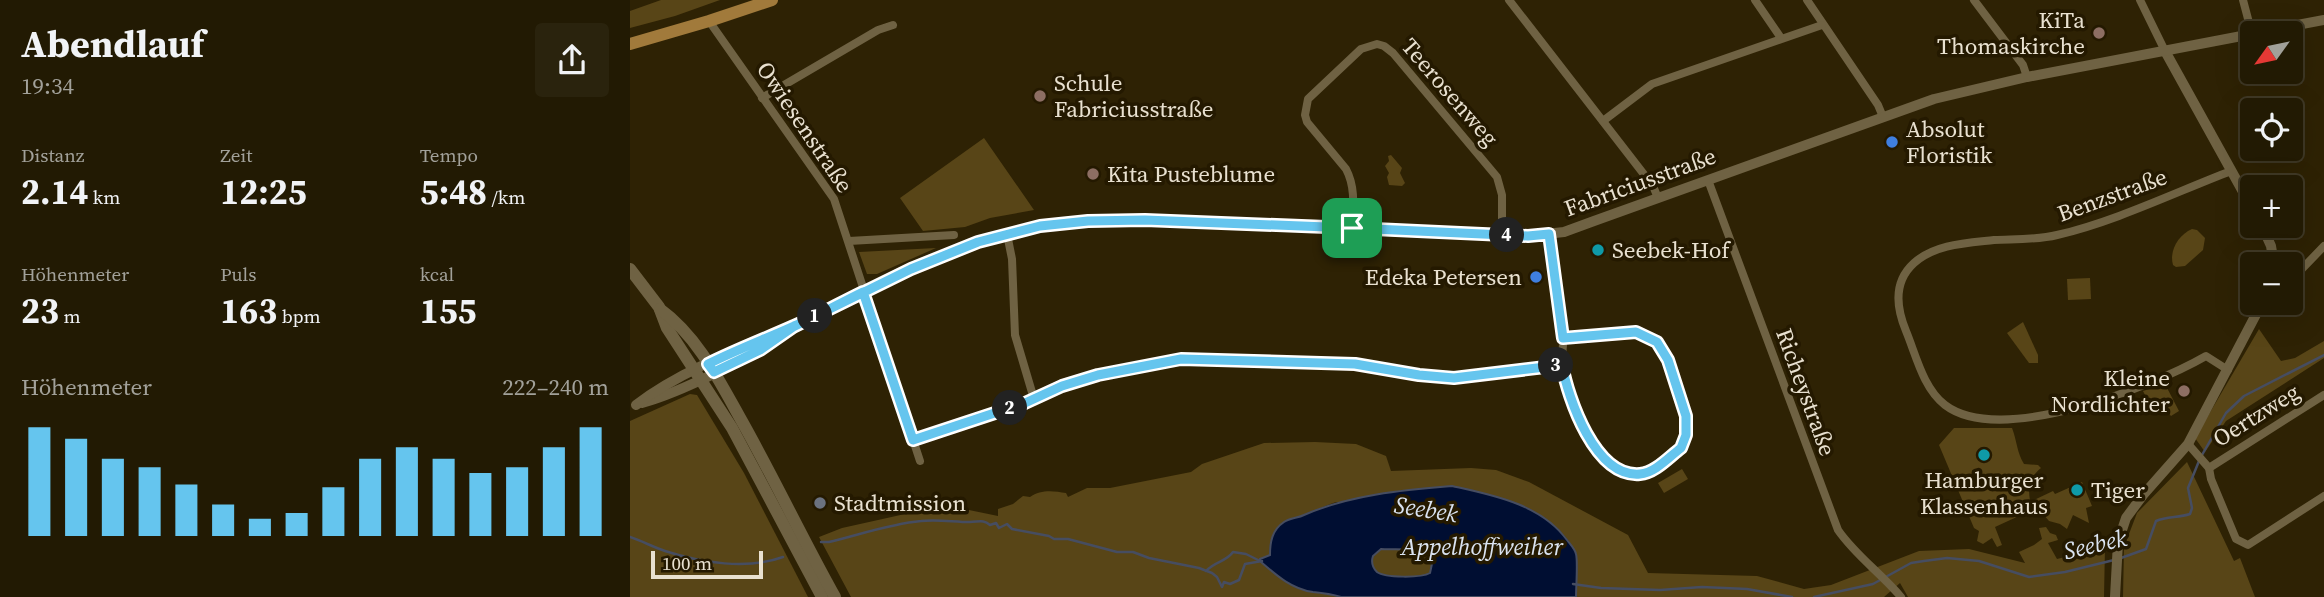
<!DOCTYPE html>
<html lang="de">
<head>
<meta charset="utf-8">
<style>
	body { margin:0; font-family:"Source Serif 4",serif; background:#2a230d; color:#f1f3f6; height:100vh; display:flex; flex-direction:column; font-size:26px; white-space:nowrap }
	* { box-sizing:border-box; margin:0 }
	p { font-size:23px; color:#a2a19a }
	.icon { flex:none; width:38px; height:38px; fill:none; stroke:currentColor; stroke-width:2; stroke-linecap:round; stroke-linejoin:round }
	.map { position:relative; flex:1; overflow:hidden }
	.panel { display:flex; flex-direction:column; background:#221a03; width:630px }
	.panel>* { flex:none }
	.needle { width:46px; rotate:237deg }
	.fabs { position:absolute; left:1610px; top:21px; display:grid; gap:14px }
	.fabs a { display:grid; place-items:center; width:63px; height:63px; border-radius:7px; background:#221a03; box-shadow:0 7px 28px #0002,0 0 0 2px #3f3825; font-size:35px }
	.scale { position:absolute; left:21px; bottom:18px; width:112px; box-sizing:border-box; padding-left:7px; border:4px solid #e9e1d0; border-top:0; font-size:19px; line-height:24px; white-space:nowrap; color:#e9e1d0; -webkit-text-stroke:5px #241900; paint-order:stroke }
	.pin { position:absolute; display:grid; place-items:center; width:60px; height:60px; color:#fff; margin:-30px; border-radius:14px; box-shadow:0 4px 10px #0006 }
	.km { position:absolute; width:35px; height:35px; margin:-18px; border-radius:50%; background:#222; color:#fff; font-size:19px; line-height:35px; text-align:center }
	.round { display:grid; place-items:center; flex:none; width:74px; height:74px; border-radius:7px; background:#2a230d }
	.summary { display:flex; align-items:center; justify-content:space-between; height:119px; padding:0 21px }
	h1 { font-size:38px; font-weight:700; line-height:52px }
	.figures { display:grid; grid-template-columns:repeat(3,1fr); gap:10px; height:119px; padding:7px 21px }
	.figures div { display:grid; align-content:center }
	.figures b { font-size:35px; font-weight:700 }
	.figures small { font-size:19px; font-weight:400 }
	.figures p { font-size:19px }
	.chart { height:196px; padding:14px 21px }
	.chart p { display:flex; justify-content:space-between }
	.chart svg { width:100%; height:126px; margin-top:7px; stroke:#65c5ee; stroke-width:6 }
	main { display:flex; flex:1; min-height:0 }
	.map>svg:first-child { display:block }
</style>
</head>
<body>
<main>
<section class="panel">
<div class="summary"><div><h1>Abendlauf</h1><p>19:34</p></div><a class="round"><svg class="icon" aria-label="share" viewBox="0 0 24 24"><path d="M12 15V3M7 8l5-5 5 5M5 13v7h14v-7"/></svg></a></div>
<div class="figures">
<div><p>Distanz</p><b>2.14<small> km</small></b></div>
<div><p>Zeit</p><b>12:25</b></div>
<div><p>Tempo</p><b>5:48<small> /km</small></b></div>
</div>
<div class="figures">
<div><p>Höhenmeter</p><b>23<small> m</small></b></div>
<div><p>Puls</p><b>163<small> bpm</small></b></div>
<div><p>kcal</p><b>155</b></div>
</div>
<div class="chart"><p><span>Höhenmeter</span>222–240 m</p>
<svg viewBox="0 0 160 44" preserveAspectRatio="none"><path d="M5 44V6M15 44V10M25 44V17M35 44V20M45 44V26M55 44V33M65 44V38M75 44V36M85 44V27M95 44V17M105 44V13M115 44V17M125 44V22M135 44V20M145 44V13M155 44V6"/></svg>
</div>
</section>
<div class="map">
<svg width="1694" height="597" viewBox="0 0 1694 597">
	<rect width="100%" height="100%" fill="#2e2204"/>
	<g fill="#584517">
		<polygon points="31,0 90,0 45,16 0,28 0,11"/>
		<polygon points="354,138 404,210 360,218 335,227 293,231 270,198"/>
		<polygon points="761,155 772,168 770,173 775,183 772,186 759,185 757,177 759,173 755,166 759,161 758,156"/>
		<path d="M 1562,229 L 1567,230 L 1575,238 L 1573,250 L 1555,266 L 1546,267 L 1543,265 C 1539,251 1548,235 1562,229 Z"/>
		<polygon points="306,248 247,274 237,274 229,252"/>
		<polygon points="1460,278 1461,299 1438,300 1437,279"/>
		<polygon points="1393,322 1408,355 1408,363 1399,363 1377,333"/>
		<polygon points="1629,329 1651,361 1665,358 1694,341 1694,358 1596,421 1575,452 1565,438"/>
		<polygon points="1535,384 1549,411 1541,416 1533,407 1523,411 1513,391"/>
		<polygon points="60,394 67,395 114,473 178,597 0,597 0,421"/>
		<path d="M 1324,428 L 1382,428 C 1387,441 1387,453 1394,464 L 1408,465 L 1411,468 C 1396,480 1398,493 1402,510 L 1365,527 L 1372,545 L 1367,547 L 1362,538 L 1353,544 L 1347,541 L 1349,531 L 1344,528 L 1309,445 Z"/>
		<path d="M 685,442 L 726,444 L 756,456 L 761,471 L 841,468 L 866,470 L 899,482 L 998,535 L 1018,573 L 1127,576 L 1174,589 L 1201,585 L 1289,551 L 1339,549 L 1395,563 L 1389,552 L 1404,545 L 1412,539 L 1409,528 L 1416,527 L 1420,533 L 1426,535 L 1428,540 L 1418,543 L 1427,559 L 1475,547 L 1474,597 L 1278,597 L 1270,583 L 1254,597 L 946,597 C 946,586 949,561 945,552 C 937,532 914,518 896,507 L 706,502 C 675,513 665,522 640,544 C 640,552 638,559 641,566 C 644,576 672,590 683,592 C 693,594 701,594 711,597 L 221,597 L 189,537 L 212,528 L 302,508 L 339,510 L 368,516 L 368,509 L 383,504 L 393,496 L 400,497 C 411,489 424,491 436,493 L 438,497 L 457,488 L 480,488 L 561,472 L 572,464 L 634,443 Z"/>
		<polygon points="1557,462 1604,561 1610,558 1625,597 1493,597 1494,547 1507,513"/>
		<polygon points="1052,469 1058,479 1034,493 1028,483"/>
		<polygon points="1452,482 1462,506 1456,508 1459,523 1443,515 1437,529 1430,524 1419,521 1413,514 1410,516 1404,500 1423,491 1425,494"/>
		<path d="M 751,549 C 768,550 790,546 803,559 C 803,565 802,571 797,575 C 793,578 758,577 751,575 C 743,572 741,563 742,556 Z"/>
	</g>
	<path fill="#000e32" stroke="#464d61" stroke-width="2" fill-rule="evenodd" d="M 822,486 C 862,495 911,504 937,540 C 940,544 945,549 946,554 C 948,561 946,588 946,597 L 711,597 C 701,594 693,593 683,592 C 661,589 645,574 630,561 L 630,559 L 640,555 C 640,542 642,530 654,522 C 660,518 668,518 674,515 C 720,495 772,490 822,486 ZM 751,549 C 768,550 790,546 803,559 L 800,573 C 791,578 755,578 747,572 C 742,567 741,562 743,556 Z"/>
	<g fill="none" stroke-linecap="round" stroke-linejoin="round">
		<g stroke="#464d61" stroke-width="2.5">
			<polyline points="1572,455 1596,413 1614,396 1694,355"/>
			<path d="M 0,537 C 12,541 23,547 35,551 C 72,563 117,570 153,557"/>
			<path d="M 191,542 L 199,542 C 229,535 259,524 291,521 C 307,519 324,522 340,522 C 349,522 353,519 360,525 L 366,523 L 369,528 L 377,524 L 382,529 L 419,536 L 424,539 L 438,539 L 487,552 L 503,552 L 519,558 L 569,568 L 582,573 L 587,577 L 592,587 L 594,582 L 600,584 L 609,580 L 615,564 L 632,561"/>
			<path d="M 1491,558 L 1516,549 L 1526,521 C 1537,516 1548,518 1560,514 L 1562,508 L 1558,488 L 1569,461"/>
			<path d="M 576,571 C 585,561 596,562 603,552 L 616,554 L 630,561"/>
			<polyline points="943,584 971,588 1030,590 1072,587 1117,589 1162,597"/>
			<polyline points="1184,597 1243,584 1281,563 1294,561 1317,558 1349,561 1399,577 1435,572 1484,560"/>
		</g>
		<g stroke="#6f6243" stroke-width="8">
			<polyline points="879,0 1023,186 1028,198"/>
			<polyline points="1125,0 1151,38"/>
			<polyline points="1177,0 1248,105 1253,117"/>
			<polyline points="1344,0 1393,65 1397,77"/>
			<polyline points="1510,0 1535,51"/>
			<polyline points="1613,0 1622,34"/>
			<polyline points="79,21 204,199 290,461"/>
			<polyline points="132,98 248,30 263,25"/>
			<polyline points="973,121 1022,84 1192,25"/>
			<path d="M 1078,180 L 1208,530 C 1226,556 1251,573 1271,597"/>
			<path d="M 722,228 C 723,208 726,188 716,169 L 677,122 L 675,115 L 678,99 L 731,49 L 747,44 L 754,46 L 763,53 L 867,177 L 872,195 L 872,235"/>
			<polyline points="377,234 382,259 385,335 404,399"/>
			<path d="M 919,235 C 924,268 930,302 933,335 C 934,346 931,356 932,367 C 936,402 956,448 987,468 C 1008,481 1022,470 1039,457 C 1044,453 1052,449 1055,442 C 1062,426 1043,365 1033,350 C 1029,344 1024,340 1018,336 C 999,327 955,337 933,338"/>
			<polyline points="219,241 324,235"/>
			<polyline points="1661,274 1669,272 1694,246"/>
			<path d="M 1598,370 L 1576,356 C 1522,387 1370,447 1315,405 C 1293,388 1286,355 1276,331 C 1266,307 1263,282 1284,263 C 1305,244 1337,243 1364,240 C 1385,239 1407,240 1427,235 C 1484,222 1546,192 1601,171"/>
			<polyline points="283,440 395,403 432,386 468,375 551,359 725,364 789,375 825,378 932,365"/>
			<polyline points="1558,444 1579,468 1581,479 1606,539 1618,545 1694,496"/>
			<polyline points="1579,468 1694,395"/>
		</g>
		<g stroke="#6f6243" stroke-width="10">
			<polyline points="1625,33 1694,20"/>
			<polyline points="1535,51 1622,208"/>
			<polyline points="1632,226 1641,246 1644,264"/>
			<path d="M 12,403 C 54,391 112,361 149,337"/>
			<path d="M 6,405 C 52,370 110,349 163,327 C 187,316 210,303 234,291 C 294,263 354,235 419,225 C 451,220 483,220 515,220 L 898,236 L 934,232 L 964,221 L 1304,99 L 1397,77 L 1622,34"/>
			<polyline points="1485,597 1488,542 1496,518 1513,495 1558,444 1632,303"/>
		</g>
		<g stroke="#6f6243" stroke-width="12">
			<polyline points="0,269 29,307 37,328 102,428 192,597"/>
			<path d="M 30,309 C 66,335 88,378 109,416 C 143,476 172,538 205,597"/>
		</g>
		<polyline stroke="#a17a3b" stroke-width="12" points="0,44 79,21 142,0"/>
	</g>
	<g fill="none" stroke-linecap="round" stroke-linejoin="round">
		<g stroke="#fff" stroke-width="14">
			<path id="route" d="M 722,228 L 515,220 L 458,221 L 410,226 L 348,242 L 281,269 L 163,327 L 130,350 L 84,372 L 78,364 C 106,350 135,339 164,326 C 188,316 210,303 233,292 L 283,440 L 395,403 L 432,386 L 468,375 L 551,359 L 725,364 L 789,375 L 824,378 L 932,365 C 938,398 965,478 1010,474 C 1025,473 1039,457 1051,448 L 1056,435 L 1056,416 L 1038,360 L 1027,342 L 1006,332 L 933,338 L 919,234 L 898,236 L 722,228"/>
		</g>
		<use href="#route" stroke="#65c5ee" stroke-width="9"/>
	</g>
	<g fill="#8d6e63" stroke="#241900" stroke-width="2.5">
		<circle cx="1469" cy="33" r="7"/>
		<circle cx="410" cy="96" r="7"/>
		<circle cx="463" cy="174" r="7"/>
		<circle cx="1554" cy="391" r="7"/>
	</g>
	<g fill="#3f7fe0" stroke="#241900" stroke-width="2.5">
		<circle cx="1262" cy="142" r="7"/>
		<circle cx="906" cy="277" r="7"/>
	</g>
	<g fill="#0f9aa8" stroke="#241900" stroke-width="2.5">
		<circle cx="968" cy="250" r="7"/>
		<circle cx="1354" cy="455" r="7"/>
		<circle cx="1447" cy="490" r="7"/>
	</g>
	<circle fill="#6b7280" stroke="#241900" stroke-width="2.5" cx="190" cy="503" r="7"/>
	<g text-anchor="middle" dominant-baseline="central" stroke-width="7" stroke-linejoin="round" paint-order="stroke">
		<g font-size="23" fill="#e9e1d0" stroke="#241900" text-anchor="start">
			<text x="1455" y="20" text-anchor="end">KiTa<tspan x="1455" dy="26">Thomaskirche</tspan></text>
			<text x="424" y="83">Schule<tspan x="424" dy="26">Fabriciusstraße</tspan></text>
			<text x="1276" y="129">Absolut<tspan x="1276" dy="26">Floristik</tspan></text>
			<text x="477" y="174">Kita Pusteblume</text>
			<text x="982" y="250">Seebek-Hof</text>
			<text x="892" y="277" text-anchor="end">Edeka Petersen</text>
			<text x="1540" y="378" text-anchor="end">Kleine<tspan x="1540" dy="26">Nordlichter</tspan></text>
			<text x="1354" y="480" text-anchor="middle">Hamburger<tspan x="1354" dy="26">Klassenhaus</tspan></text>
			<text x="1461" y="490">Tiger</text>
			<text x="204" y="503">Stadtmission</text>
		</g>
		<g font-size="23" fill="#e9e1d0" stroke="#241900">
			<text transform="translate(820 92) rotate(49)">Teerosenweg</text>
			<text transform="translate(175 127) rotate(56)">Owiesenstraße</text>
			<text transform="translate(1010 182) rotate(-20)">Fabriciusstraße</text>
			<text transform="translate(1482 195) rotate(-20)">Benzstraße</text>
			<text transform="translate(1176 392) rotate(70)">Richeystraße</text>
			<text transform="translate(1626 415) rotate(-32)">Oertzweg</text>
		</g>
		<g font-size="24" font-style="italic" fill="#dbe4f2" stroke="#241900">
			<text transform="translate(796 509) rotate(9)">Seebek</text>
			<text transform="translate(1465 544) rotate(-13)">Seebek</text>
			<text x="852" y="546">Appelhoffweiher</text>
		</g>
	</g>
</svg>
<div class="fabs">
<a><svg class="needle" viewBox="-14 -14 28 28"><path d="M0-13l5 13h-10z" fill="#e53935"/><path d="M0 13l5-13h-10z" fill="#a2a19a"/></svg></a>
<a><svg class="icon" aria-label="locate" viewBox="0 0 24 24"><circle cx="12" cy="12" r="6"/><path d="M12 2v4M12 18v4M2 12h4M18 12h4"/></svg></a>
<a>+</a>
<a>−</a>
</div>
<div class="scale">100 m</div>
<div class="pin" style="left:722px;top:228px;background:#1e9e55"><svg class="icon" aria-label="arrive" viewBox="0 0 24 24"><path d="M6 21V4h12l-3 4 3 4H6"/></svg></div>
<b class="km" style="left:185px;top:316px">1</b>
<b class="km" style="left:380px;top:408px">2</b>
<b class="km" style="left:926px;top:365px">3</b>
<b class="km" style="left:877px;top:235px">4</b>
</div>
</main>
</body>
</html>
